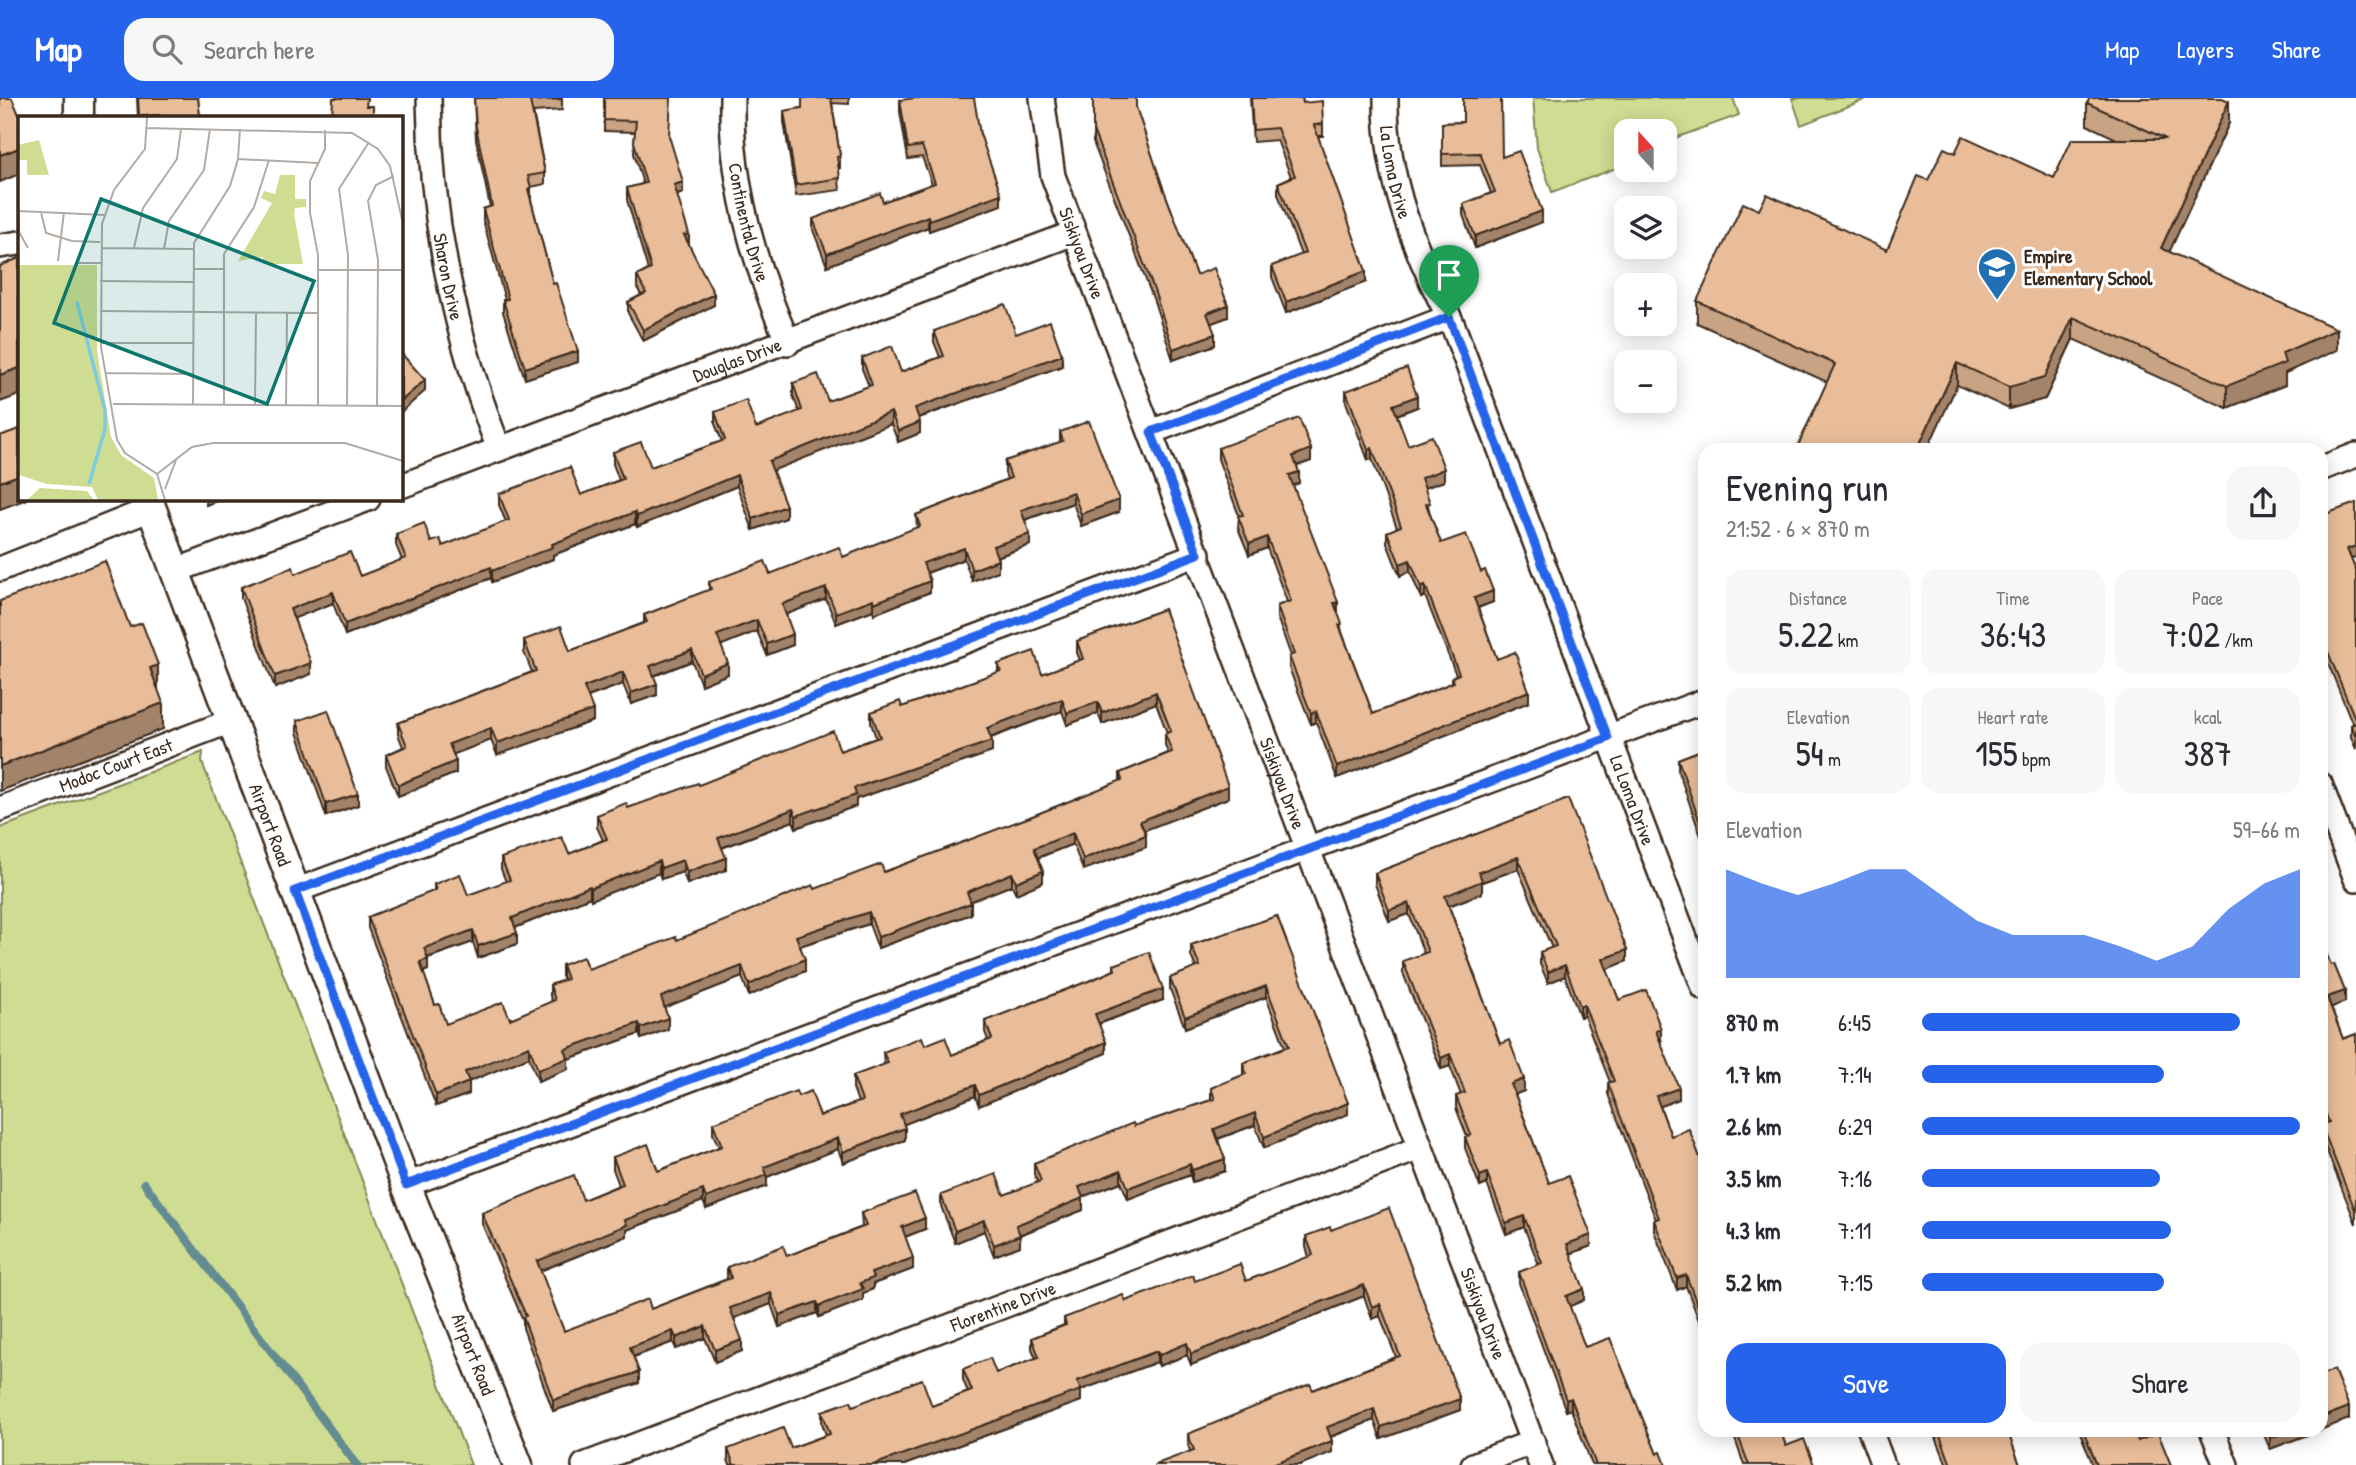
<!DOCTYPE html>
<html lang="en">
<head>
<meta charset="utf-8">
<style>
	body { margin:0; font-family:"Patrick Hand",sans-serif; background:#f7f7f7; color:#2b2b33; height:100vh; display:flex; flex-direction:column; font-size:26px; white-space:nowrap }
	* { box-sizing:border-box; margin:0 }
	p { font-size:23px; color:#7c7c81 }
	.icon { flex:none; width:38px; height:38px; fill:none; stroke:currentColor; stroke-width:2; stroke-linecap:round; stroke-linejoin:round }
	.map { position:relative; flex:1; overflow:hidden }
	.details { position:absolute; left:1698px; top:345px; width:630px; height:994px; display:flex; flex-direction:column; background:#fff; border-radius:21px; box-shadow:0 4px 18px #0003 }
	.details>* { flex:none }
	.needle { width:46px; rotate:339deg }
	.controls { position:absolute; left:1614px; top:21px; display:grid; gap:14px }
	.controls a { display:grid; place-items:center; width:63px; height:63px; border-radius:14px; background:#fff; box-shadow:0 4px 18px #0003; font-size:35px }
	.pin { position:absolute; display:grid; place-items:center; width:60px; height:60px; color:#fff; margin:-72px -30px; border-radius:50% 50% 50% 0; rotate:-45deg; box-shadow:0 0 7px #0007 }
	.pin .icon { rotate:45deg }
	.round { display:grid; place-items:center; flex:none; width:74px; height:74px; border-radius:21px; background:#f7f7f7 }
	.summary { display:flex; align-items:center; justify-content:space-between; height:119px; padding:0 28px }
	h1 { font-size:38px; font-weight:600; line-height:52px }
	.stats { display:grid; grid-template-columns:repeat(3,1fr); gap:10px; height:119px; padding:7px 28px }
	.stats div { display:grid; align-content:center; border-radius:18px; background:#f7f7f7; text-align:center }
	.stats b { font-size:35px; font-weight:600 }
	.stats small { font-size:19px; font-weight:400 }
	.stats p { font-size:19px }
	.chart { height:196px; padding:14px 28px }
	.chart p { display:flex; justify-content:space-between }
	.chart svg { width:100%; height:126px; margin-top:7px; fill:#2563eb; opacity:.7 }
	.primary-button { display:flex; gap:14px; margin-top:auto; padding:14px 28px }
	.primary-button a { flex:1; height:80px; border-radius:21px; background:#2563eb; color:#fff; font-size:28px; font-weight:600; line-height:80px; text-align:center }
	.primary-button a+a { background:#f7f7f7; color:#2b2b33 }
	ul { padding:0 28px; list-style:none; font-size:23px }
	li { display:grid; grid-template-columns:112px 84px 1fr; align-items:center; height:52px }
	li i { height:18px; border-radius:9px; background:#2563eb }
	header { display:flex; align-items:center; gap:42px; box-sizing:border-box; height:98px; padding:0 35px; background:#2563eb; color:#fff }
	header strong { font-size:33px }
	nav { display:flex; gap:38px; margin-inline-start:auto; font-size:24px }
	.search { width:490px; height:63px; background:#f7f7f7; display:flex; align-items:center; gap:18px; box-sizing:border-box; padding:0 24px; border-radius:21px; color:#7c7c81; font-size:26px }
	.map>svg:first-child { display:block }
</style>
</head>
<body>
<header>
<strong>Map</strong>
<div class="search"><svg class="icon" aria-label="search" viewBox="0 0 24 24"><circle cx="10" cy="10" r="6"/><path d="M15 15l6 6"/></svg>Search here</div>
<nav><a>Map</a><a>Layers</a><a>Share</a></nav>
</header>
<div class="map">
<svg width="2356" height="1367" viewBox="0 0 2356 1367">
	<rect width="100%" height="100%" fill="#fff"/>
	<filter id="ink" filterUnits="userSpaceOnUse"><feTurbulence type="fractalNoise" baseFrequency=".0143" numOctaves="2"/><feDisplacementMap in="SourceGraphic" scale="14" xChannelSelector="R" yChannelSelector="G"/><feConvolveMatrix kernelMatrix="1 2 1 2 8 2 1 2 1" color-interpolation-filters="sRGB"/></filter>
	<g filter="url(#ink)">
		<g fill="#cedd91" stroke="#848458" stroke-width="2">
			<polygon points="1533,0 1733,0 1739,17 1664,44 1664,33 1626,33 1626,58 1619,61 1622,68 1552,94 1537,50"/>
			<polygon points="1792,0 1869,0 1801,27"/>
			<polygon points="203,654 202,664 471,1367 0,1367 0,730"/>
		</g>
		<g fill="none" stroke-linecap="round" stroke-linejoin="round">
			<polyline stroke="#648b91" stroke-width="8" points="144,1085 357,1367"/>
			<g stroke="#3b2a1e" stroke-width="28">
				<g id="minor">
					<path id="s1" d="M 429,0 C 430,122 455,238 499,351"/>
					<path id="s2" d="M 732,0 C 730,83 755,169 788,245"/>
					<path id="s3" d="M 1042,0 L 1053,78 L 1541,1367"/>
					<path id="s4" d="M 1386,0 C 1385,81 1415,154 1452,225 L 1704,890"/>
					<polyline points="0,148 19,145"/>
					<polyline points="1151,334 1449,219"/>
					<polyline points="2320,371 2356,357"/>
					<path id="s5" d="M 401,388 L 1074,135"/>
					<polyline points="0,471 151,411"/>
					<polyline points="175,473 368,401"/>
					<polyline points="2320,686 2356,781"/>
					<path id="s6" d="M 0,711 L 231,623"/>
					<polyline points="295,793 1198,456"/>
					<polyline points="406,1087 1704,603"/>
					<polyline points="1870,1332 1883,1367"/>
					<polyline points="2212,1332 2226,1367"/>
					<path id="s7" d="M 584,1367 L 1420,1050"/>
					<polyline points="1473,1367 1533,1344"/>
				</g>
			</g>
			<g stroke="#3b2a1e" stroke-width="33">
				<g id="tertiary">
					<polyline points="79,0 79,19"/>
					<path id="s8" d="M 148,401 L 406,1087 L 518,1367"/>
				</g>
			</g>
			<use href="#minor" stroke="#fff" stroke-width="23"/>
			<use href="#tertiary" stroke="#fff" stroke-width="28"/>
		</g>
		<g fill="#c8a384" stroke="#3b2a1e" stroke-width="2" fill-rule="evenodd">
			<polygon points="137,0 198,0 200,19 138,19"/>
			<polygon points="474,0 562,0 562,12 533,14 545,75 545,86 531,89 531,102 553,186 578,264 525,281 503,214 503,202 505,202 483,122 483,111 490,109 476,41"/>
			<polygon points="604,0 669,40 683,95 677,97 689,147 714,207 643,243 628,215 628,204 641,197 637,189 637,178 648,172 627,102 627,90 643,86 634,56 635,34 604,33"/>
			<polygon points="802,0 849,0 849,6 832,5 840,58 840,70 838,70 840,92 796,98 784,24 784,13 802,10"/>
			<polygon points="1093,0 1136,10 1162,87 1196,177 1228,219 1211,225 1215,247 1173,262 1154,203 1093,44"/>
			<polygon points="1250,0 1302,0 1303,5 1323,26 1323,38 1318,38 1366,184 1286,215 1272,179 1272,168 1301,157 1278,96 1278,85 1291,79 1277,42 1253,44"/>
			<polygon points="900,2 980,36 1001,107 929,133 928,129 827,168 813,132 813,121 883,104 932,86 922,59 908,61 900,14"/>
			<polygon points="2087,5 2229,25 2169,154 2337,252 2285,275 2285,287 2227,310 2073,241 2045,301 2009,311 1957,287 1827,284 1697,225 1697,203 1759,112 1887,152 1928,82 1955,55 2054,80 2117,41 2087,27"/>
			<polygon points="1463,24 1502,59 1542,124 1475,150 1463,117 1463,106 1491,95 1480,67 1442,68 1442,25"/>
			<polygon points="934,233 1016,236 1062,268 919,320 920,335 898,344 891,326 772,372 786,420 753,432 737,388 637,429 635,426 553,457 553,461 492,484 491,480 345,537 333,505 294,520 311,576 275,590 241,500 241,489 295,476 360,478 402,462 396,447 396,436 443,448 506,424 499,407 499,396 581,397 619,382 613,366 613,354 651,369 722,343 715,326 715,314 756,330 799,314 793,297 793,285 828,303 869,288 862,271 862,260 901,274 940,259 934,244"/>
			<polygon points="1346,293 1417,309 1397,317 1408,347 1444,383 1424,390 1430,416 1441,445 1493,504 1478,510 1497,561 1529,604 1337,680 1316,624 1311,626 1289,570 1289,558 1291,558 1277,519 1277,508 1287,504 1267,450 1249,457 1238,430 1239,418 1218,361 1218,350 1311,363 1297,368 1299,385 1293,387 1338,515 1342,534 1373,616 1452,585 1452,579 1456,577 1425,498 1421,500 1410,473 1400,478 1387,445 1387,434 1397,430 1372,361 1368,362 1346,304"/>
			<polygon points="1060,334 1119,414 1081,428 1073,405 1025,422 1030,447 997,459 998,473 972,483 964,461 927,475 930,494 874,516 873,512 836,526 826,501 786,516 793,547 767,557 757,533 721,547 728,576 701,587 692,563 654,578 657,597 631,606 623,586 588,599 593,623 497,657 491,642 453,656 456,675 398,698 386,668 386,657 403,649 398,636 398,625 532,574 524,554 524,542 570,553 644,525 644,517 709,492 709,484 770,476 843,459 917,430 916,417 1007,381 1005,375 1005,363 1060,344"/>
			<polygon points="2320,418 2351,461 2356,473 2356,651 2351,639 2351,627 2353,627 2320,545"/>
			<path d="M 1164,511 L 1228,700 L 1144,732 L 1146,749 L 1083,772 L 1073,746 L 1038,760 L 1043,784 L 1016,796 L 1012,787 L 970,803 L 971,816 L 878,850 L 869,826 L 800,848 L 805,873 L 749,898 L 742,879 L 664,909 L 668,931 L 641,941 L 639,936 L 568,961 L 568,971 L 538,983 L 529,959 L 468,984 L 469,996 L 436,1008 L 368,830 L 368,819 L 434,793 L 434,786 L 468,797 L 506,784 L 501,771 L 501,760 L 569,756 L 603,742 L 597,729 L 597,717 L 628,710 L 699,687 L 840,653 L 876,640 L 871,625 L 871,614 L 902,609 L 998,574 L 998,566 L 1042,576 L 1080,562 L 1077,555 L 1077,543 ZM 1156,605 L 1167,635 L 1165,636 L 1165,647 L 1168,655 L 1120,675 L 1120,683 L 1030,719 L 884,774 L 815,791 L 677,842 L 588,871 L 562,867 L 562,878 L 564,882 L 550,887 L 550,898 L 552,904 L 510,921 L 446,926 L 435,907 L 423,874 L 428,872 L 428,860 L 473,844 L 478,860 L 517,846 L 515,830 L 590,799 L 591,802 L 659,775 L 661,781 L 683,774 L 687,786 L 726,772 L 722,750 L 793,723 L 796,730 L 856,708 L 856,701 L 992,654 L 991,640 L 1062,613 L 1067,627 L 1098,615 L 1102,626 Z"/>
			<polygon points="297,623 358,707 326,718 297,634"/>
			<polygon points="1704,651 1704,747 1678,672 1678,661"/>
			<polygon points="1568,701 1627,863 1606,871 1619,902 1661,942 1660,942 1679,1001 1660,1008 1671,1038 1704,1070 1704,1236 1686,1188 1677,1192 1654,1133 1654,1122 1656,1122 1608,996 1608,985 1610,984 1584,918 1580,919 1565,878 1548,885 1540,866 1540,854 1552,850 1518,771 1482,784 1482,795 1449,808 1500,946 1524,993 1515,996 1549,1085 1591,1148 1570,1156 1584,1202 1569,1208 1585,1249 1657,1356 1666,1367 1592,1367 1571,1311 1566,1313 1519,1185 1519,1174 1539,1167 1524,1129 1506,1136 1487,1086 1480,1089 1465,1050 1465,1039 1467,1038 1456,1010 1456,998 1461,997 1450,968 1441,971 1403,875 1403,863 1424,856 1409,816 1389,823 1375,786 1375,775"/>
			<polygon points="1277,818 1348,1016 1264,1050 1255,1027 1218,1041 1225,1073 1192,1084 1190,1077 1128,1101 1121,1084 1082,1099 1083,1112 1020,1137 1020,1148 994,1158 984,1133 955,1145 941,1108 941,1097 1004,1097 1038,1085 1034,1076 1034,1065 1134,1028 1211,1002 1211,990 1243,977 1243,965 1285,949 1266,899 1185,930 1170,891 1170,880 1196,870 1191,858 1191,847"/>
			<polygon points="2320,840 2345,904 2331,909 2343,941 2356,936 2356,1126 2321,1038 2321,1027 2325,1025 2320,1012"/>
			<polygon points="1114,867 1163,902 1099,926 1106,955 979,1008 975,998 904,1026 905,1042 843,1065 838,1051 767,1079 767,1088 706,1111 703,1103 627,1132 627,1138 540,1173 564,1233 651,1211 727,1181 727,1169 787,1158 862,1129 861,1115 925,1131 905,1139 913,1171 873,1186 873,1191 863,1195 863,1202 819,1219 817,1215 779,1229 771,1206 734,1220 742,1253 715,1264 705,1240 676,1251 673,1244 634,1259 639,1285 553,1313 523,1230 523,1222 482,1126 482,1115 583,1102 619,1087 613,1071 613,1059 658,1073 719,1049 713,1036 713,1025 798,998 820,1018 858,1004 853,990 853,978 884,967 883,954 925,947 952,957 988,942 985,934 985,923 1094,881 1114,872"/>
			<polygon points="1331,1132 1460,1312 1381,1341 1374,1322 1331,1339 1332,1354 1190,1353 1188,1347 1188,1336 1313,1292 1396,1259 1380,1218 1372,1221 1364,1198 1191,1267 1187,1257 1159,1268 1157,1264 1081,1292 1081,1303 904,1367 730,1367 728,1362 728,1351 791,1350 826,1337 822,1325 822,1313 853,1308 932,1308 968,1294 963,1282 963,1271 996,1275 1036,1260 1032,1251 1032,1240 1064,1227 1064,1220 1195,1183 1246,1183 1309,1159 1306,1149 1306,1138"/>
			<polygon points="1734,1332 1780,1332 1786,1348 1814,1367 1744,1367 1734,1338"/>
			<polygon points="1933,1332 2007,1332 2020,1367 1947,1367"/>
			<polygon points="2079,1332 2134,1332 2138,1343 2171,1367 2093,1367"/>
			<polygon points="2262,1332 2320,1332 2270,1351"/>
		</g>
		<g fill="#a3846b" stroke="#3b2a1e" stroke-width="2">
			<polygon points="2229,3 2229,25 2161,172 2161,150"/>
			<polygon points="19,50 19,76 0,84 0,57"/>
			<polygon points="683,84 683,95 674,98 674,87"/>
			<polygon points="1001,96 1001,107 929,133 929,122"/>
			<polygon points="1542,113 1542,124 1475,150 1475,138"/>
			<polygon points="928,118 928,129 827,168 827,156"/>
			<polygon points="689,136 689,147 684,137"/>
			<polygon points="1366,173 1366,184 1286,215 1286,204"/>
			<polygon points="714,196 714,207 643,243 643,232"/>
			<polygon points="1228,207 1228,219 1207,227 1207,215"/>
			<polygon points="2073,219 2073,241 2045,301 2009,311 2009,289"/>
			<polygon points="2337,231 2337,252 2285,275 2285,287 2227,310 2227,288 2282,255"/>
			<polygon points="1215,236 1215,247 1173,262 1173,251"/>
			<polygon points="578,253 578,264 525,281 525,270"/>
			<polygon points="1062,257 1062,268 915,321 915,310"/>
			<polygon points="1957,265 1957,287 1927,352 1917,352"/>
			<polygon points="19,270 19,297 0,304 0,277"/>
			<polygon points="425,282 425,293 401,314 401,303"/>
			<polygon points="1417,298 1417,309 1393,318 1393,307"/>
			<polygon points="891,314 891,326 769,374 769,363"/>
			<polygon points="920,324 920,335 898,344 898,333"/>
			<polygon points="1372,350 1372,361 1368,362 1368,351"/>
			<polygon points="1311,351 1311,363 1293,369 1293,358"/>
			<polygon points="1444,371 1444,383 1421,391 1421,380"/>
			<polygon points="1299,374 1299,385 1289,389 1289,377"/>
			<polygon points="19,377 19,401 27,401 0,411 0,384"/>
			<polygon points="737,377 737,388 637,429 637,418"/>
			<polygon points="1073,394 1073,405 1021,423 1021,412"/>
			<polygon points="206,401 222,401 206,407"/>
			<polygon points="1119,402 1119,414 1081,428 1081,416"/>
			<polygon points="786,408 786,420 753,432 753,421"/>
			<polygon points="635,414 635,426 553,457 553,461 492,484 492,473 552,446"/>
			<polygon points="1030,436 1030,447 993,460 993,448"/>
			<polygon points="1267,439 1267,450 1249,457 1249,446"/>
			<polygon points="2356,448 2356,459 2347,463 2347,451"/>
			<polygon points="964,450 964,461 923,476 923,465"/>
			<polygon points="998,462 998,473 972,483 972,472"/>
			<polygon points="1410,462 1410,473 1400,478 1400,466"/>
			<polygon points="491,469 491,480 345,537 345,526"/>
			<polygon points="930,483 930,494 874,516 874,505"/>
			<polygon points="1425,487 1425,498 1421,500 1421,489"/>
			<polygon points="826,490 826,501 782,518 782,506"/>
			<polygon points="1493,493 1493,504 1474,511 1474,500"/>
			<polygon points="333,494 333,505 290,522 290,511"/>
			<polygon points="873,501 873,512 836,526 836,515"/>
			<polygon points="1338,504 1338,515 1334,505"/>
			<polygon points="757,522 757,533 717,549 717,537"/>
			<polygon points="793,536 793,547 767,557 767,546"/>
			<polygon points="692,552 692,563 650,579 650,568"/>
			<polygon points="311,565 311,576 275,590 275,578"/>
			<polygon points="728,565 728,576 701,587 701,576"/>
			<polygon points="158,567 158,593 150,570"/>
			<polygon points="623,574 623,586 584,600 584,589"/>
			<polygon points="657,586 657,597 631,606 631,595"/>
			<polygon points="1529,593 1529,604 1337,680 1337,669"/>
			<polygon points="1156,594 1156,605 1102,626 1102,615"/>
			<polygon points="1062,601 1062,613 987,641 987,630"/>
			<polygon points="1098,604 1098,615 1067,627 1067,615"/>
			<polygon points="163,605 163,631 0,693 0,668"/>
			<polygon points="593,612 593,623 497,657 497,645"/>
			<polygon points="1316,613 1316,624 1311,626 1311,615"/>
			<polygon points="491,630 491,642 449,658 449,646"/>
			<polygon points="992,643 992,654 856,701 856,708 796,730 796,718 854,690"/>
			<polygon points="456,663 456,675 398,698 398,687"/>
			<polygon points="1228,688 1228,700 1140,734 1140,723"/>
			<polygon points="358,696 358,707 326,718 326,706"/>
			<polygon points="793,711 793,723 718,751 718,740"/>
			<polygon points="1073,735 1073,746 1034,761 1034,750"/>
			<polygon points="1146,737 1146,749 1083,772 1083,761"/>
			<polygon points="1518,759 1518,771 1482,784 1482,795 1445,809 1445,798 1479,774"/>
			<polygon points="726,760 726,772 687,786 687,774"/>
			<polygon points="683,762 683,774 661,781 661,770"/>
			<polygon points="659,763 659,775 591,802 591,790"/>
			<polygon points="1043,773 1043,784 1016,796 1016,784"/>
			<polygon points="1012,775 1012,787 967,805 967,794"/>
			<polygon points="590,788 590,799 512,831 512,820"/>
			<polygon points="971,805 971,816 878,850 878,839"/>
			<polygon points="1409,805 1409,816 1389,823 1389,812"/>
			<polygon points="869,814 869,826 796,849 796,838"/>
			<polygon points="473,832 473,844 424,861 424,850"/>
			<polygon points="517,835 517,846 478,860 478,848"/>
			<polygon points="1627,852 1627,863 1603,873 1603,861"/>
			<polygon points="428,861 428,872 420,875 420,864"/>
			<polygon points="805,861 805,873 749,898 749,887"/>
			<polygon points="1565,867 1565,878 1548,885 1548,874"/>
			<polygon points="742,868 742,879 661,911 661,899"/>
			<polygon points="1266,888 1266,899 1185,930 1185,919"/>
			<polygon points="1163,891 1163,902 1095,927 1095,916"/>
			<polygon points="2345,893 2345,904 2327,911 2327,899"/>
			<polygon points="1584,907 1584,918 1580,919 1580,908"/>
			<polygon points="668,920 668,931 641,941 641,930"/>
			<polygon points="639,925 639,936 568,961 568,971 538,983 538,972 565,951"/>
			<polygon points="1661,931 1661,942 1656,944 1656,933"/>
			<polygon points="1106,944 1106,955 979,1008 979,997"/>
			<polygon points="529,948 529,959 465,985 465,974"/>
			<polygon points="1450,956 1450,968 1441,971 1441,960"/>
			<polygon points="1524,981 1524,993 1511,998 1511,986"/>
			<polygon points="469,984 469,996 436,1008 436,997"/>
			<polygon points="975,987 975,998 900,1028 900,1016"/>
			<polygon points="1679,990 1679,1001 1656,1010 1656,998"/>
			<polygon points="1348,1005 1348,1016 1264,1050 1264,1039"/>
			<polygon points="1255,1015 1255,1027 1214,1042 1214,1031"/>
			<polygon points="905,1030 905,1042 843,1065 843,1054"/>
			<polygon points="838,1040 838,1051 767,1079 767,1088 706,1111 706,1100 764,1069"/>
			<polygon points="1225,1061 1225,1073 1192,1084 1192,1072"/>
			<polygon points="1190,1066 1190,1077 1128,1101 1128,1090"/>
			<polygon points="1121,1072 1121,1084 1079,1100 1079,1089"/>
			<polygon points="1487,1075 1487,1086 1480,1089 1480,1078"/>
			<polygon points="703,1092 703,1103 627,1132 627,1138 537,1174 537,1163 625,1122"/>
			<polygon points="1083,1100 1083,1112 1016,1138 1016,1127"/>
			<polygon points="1524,1118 1524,1129 1506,1136 1506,1125"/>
			<polygon points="925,1120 925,1131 902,1140 902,1129"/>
			<polygon points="984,1122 984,1133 955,1145 955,1133"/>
			<polygon points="1020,1137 1020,1148 994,1158 994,1147"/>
			<polygon points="1591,1137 1591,1148 1567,1157 1567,1146"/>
			<polygon points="913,1160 913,1171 873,1186 873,1191 863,1195 863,1202 819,1219 819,1208 860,1185 871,1175"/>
			<polygon points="1686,1177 1686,1188 1677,1192 1677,1180"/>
			<polygon points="1364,1187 1364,1198 1191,1267 1191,1256"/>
			<polygon points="1584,1191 1584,1202 1566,1210 1566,1198"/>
			<polygon points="771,1195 771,1206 730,1222 730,1210"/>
			<polygon points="817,1204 817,1215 779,1229 779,1217"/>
			<polygon points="1380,1206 1380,1218 1372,1221 1372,1209"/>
			<polygon points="705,1228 705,1240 676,1251 676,1240"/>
			<polygon points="673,1233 673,1244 630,1260 630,1249"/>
			<polygon points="742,1242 742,1253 715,1264 715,1252"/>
			<polygon points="1187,1245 1187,1257 1159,1268 1159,1257"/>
			<polygon points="1157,1253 1157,1264 1081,1292 1081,1303 904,1367 873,1367 1077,1283"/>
			<polygon points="639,1274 639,1285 553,1313 553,1302"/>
			<polygon points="1571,1300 1571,1311 1566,1313 1566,1302"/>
			<polygon points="1460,1301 1460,1312 1381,1341 1381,1329"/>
			<polygon points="2349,1309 2349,1321 2320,1332 2320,1320"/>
			<polygon points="1374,1311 1374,1322 1327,1340 1327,1329"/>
			<polygon points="1919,1332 1930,1332 1919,1336"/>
			<polygon points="2291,1332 2320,1332 2270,1351 2270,1340"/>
			<polygon points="1332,1343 1332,1354 1300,1367 1270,1367"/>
		</g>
		<g fill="#e9bd99" stroke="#3b2a1e" stroke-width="2" fill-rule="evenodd">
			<polygon points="0,0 12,0 20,19 19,50 0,57"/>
			<polygon points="138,0 198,0 200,19 159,19 159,17 139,18"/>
			<polygon points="333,0 367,0 366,8 373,8 373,19 332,19"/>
			<polygon points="474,0 562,0 562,1 530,3 545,75 528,78 531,90 528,91 553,186 556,185 578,253 525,270 503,202 508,201 483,111 492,108 476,29"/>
			<polygon points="604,0 671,0 669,38 683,84 674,87 689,136 684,137 714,196 643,232 628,204 646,195 637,178 651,171 627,90 646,85 634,44 636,23 604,22"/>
			<polygon points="802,0 831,0 840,58 837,59 840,80 796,87 784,13 802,10"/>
			<polygon points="916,0 974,0 980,36 1001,96 929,122 928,118 827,156 813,121 880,95 883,104 935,85 922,48 908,50 900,2"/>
			<polygon points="1093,0 1136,0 1136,9 1162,87 1196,177 1214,170 1228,207 1207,215 1215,236 1173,251 1154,192 1093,32"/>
			<polygon points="1251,0 1302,0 1303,5 1322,3 1323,26 1314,27 1366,173 1286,204 1272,168 1305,155 1278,85 1295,78 1277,30 1253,32"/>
			<polygon points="1463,0 1501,0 1502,59 1519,53 1542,113 1475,138 1463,106 1495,94 1480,55 1442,56 1442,25 1463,24"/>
			<polygon points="2090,0 2222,0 2229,3 2161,150 2337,231 2282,255 2285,265 2227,288 2073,219 2045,279 2009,289 1957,265 1917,352 1796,352 1835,266 1697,203 1743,105 1759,112 1767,96 1887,152 1918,78 1928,82 1944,50 1955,55 1963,38 2054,80 2072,41 2166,41 2087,5"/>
			<polygon points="19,160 19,270 0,277 0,168"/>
			<polygon points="1005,206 1016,236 1050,223 1062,257 915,310 920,324 898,333 891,314 769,363 786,408 753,421 737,377 637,418 635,414 552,446 553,449 492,473 491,469 345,526 333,494 290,511 311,565 275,578 241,489 293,469 295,476 350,454 360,478 406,460 396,436 424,425 431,444 440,441 443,448 509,422 499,396 570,369 581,397 623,381 613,354 641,344 651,369 725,342 715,314 746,302 756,330 802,312 793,285 818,276 828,303 872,287 862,260 892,248 901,274 944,258 934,233"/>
			<polygon points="401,255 425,282 401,303"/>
			<polygon points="1407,270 1417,298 1393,307 1408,347 1432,338 1444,371 1421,380 1430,405 1426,406 1441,445 1466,436 1481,474 1485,472 1493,493 1474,500 1497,561 1515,554 1529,593 1337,669 1316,613 1311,615 1289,558 1294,556 1277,508 1291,503 1267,439 1249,446 1238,418 1243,417 1218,350 1299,320 1311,351 1293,358 1299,374 1289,377 1338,504 1334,505 1342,526 1339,527 1373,616 1432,593 1454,584 1452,579 1459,576 1425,487 1421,489 1410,462 1400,466 1387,434 1401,428 1372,350 1368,351 1346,293"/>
			<polygon points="1089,323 1119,402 1081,416 1073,394 1021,412 1030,436 993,448 998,462 972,472 964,450 923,465 930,483 874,505 873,501 836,515 826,490 782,506 793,536 767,546 757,522 717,537 728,565 701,576 692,552 650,568 657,586 631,595 623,574 584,589 593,612 497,645 491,630 449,646 456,663 398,687 386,657 407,648 398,625 536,573 524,542 561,528 570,553 647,524 644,517 711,491 709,484 765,463 770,476 839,449 843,459 920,428 916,417 1011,380 1005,363 1063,343 1060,334"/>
			<polygon points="19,331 19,377 0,384 0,338"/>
			<polygon points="2356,405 2356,448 2347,451 2356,473 2356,623 2320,534 2320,418"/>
			<polygon points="105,463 130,529 142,525 158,567 150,570 163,605 0,668 0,503"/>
			<path d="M 1164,511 L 1228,688 L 1140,723 L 1146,737 L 1083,761 L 1073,735 L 1034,750 L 1043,773 L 1016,784 L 1012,775 L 967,794 L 971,805 L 878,839 L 869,814 L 796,838 L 805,861 L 749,887 L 742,868 L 661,899 L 668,920 L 641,930 L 639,925 L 565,951 L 568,960 L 538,972 L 529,948 L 465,974 L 469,984 L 436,997 L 368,819 L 436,792 L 434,786 L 460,776 L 468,797 L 510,782 L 501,760 L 562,739 L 569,756 L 607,741 L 597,717 L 626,705 L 628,710 L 698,685 L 699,687 L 833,633 L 840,653 L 880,639 L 871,614 L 900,603 L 902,609 L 1001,573 L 998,566 L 1034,553 L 1042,576 L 1083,561 L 1077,543 ZM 1156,594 L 1171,633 L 1165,636 L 1172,654 L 1120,675 L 1122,682 L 1030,719 L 884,774 L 881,766 L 815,791 L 813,787 L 677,842 L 676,839 L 588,871 L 583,859 L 562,867 L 567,881 L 550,887 L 555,902 L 510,921 L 503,904 L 446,926 L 439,906 L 435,907 L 420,864 L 428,861 L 424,850 L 473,832 L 478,848 L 517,835 L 512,820 L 590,788 L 591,790 L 659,763 L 661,770 L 683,762 L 687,774 L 726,760 L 718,740 L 793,711 L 796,718 L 856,697 L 854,690 L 992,643 L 987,630 L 1062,601 L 1067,615 L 1098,604 L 1102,615 Z"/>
			<polygon points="328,612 358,696 326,706 297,623"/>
			<polygon points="2356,625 2356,640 2351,627"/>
			<polygon points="1704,651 1704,736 1678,661"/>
			<polygon points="1568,701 1627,852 1603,861 1619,902 1646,892 1661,931 1656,933 1679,990 1656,998 1671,1038 1689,1031 1704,1070 1704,1225 1686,1177 1677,1180 1654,1122 1659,1120 1608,985 1614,983 1584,907 1580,908 1565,867 1548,874 1540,854 1556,848 1518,759 1479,774 1482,783 1445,798 1500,946 1509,942 1524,981 1511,986 1549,1085 1568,1078 1591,1137 1567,1146 1584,1191 1566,1198 1585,1249 1610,1240 1657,1356 1661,1354 1666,1367 1596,1367 1571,1300 1566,1302 1519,1174 1542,1165 1524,1118 1506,1125 1487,1075 1480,1078 1465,1039 1471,1037 1456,998 1465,995 1450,956 1441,960 1403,863 1428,854 1409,805 1389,812 1375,775"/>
			<polygon points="1277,818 1348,1005 1264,1039 1255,1015 1214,1031 1225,1061 1192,1072 1190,1066 1128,1090 1121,1072 1079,1089 1083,1100 1016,1127 1020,1137 994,1147 984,1122 955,1133 941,1097 996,1076 1004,1097 1041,1083 1034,1065 1133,1025 1134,1028 1215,1001 1211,990 1246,976 1243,965 1289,948 1266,888 1185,919 1170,880 1200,868 1191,847"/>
			<polygon points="2320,840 2331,867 2334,866 2345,893 2327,899 2343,941 2356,936 2356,1114 2321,1027 2329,1024 2320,1001"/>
			<polygon points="1149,854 1163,891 1095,916 1106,944 979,997 975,987 900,1016 905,1030 843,1054 838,1040 764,1069 767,1077 706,1100 703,1092 625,1122 627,1127 537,1163 564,1233 648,1201 651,1211 731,1180 727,1169 783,1148 787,1158 866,1128 861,1115 915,1095 925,1120 902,1129 913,1160 871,1175 873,1180 860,1185 863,1191 819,1208 817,1204 779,1217 771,1195 730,1210 742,1242 715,1252 705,1228 676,1240 673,1233 630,1249 639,1274 553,1302 523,1219 526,1218 482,1115 574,1077 583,1102 623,1086 613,1059 648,1046 658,1073 722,1048 713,1025 796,993 798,998 811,993 820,1018 862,1003 853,978 888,965 883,954 922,939 925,947 945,939 952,957 992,941 985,923 1094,881 1115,872 1114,867"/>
			<polygon points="1389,1110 1460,1301 1381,1329 1374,1311 1327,1329 1332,1343 1270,1367 1154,1367 1194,1352 1188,1336 1310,1286 1313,1292 1400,1258 1380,1206 1372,1209 1364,1187 1191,1256 1187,1245 1159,1257 1157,1253 1077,1283 1081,1292 873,1367 734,1367 728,1351 783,1330 791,1350 830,1336 822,1313 851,1303 853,1308 922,1281 932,1308 972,1293 963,1271 990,1260 996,1275 1039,1259 1032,1240 1066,1227 1064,1220 1123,1197 1126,1203 1193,1177 1195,1183 1240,1166 1246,1183 1313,1157 1306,1138 1330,1129 1331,1132"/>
			<polygon points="2334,1272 2349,1309 2320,1320 2320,1277"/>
			<polygon points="1736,1332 1780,1332 1786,1348 1804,1341 1814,1367 1749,1367"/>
			<polygon points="1938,1332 2007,1332 2020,1367 1951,1367"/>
			<polygon points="2083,1332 2134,1332 2138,1343 2158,1335 2171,1367 2097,1367"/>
			<polygon points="2267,1332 2291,1332 2270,1340"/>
		</g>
	</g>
	<g fill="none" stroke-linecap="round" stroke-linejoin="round" filter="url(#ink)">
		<g stroke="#fff" stroke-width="14">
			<polygon id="route" points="1449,219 1608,640 406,1087 295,793 1198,456 1151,334"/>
		</g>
		<use href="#route" stroke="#2563eb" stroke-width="9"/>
	</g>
	<defs>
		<g id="school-pin" transform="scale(2.0125)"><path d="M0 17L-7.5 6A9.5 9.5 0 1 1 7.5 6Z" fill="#1f6fb2" stroke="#fff"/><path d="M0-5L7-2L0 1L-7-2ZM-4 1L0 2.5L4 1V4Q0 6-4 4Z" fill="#fff"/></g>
	</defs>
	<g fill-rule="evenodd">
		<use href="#school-pin" x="1997" y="169"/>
	</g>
	<g text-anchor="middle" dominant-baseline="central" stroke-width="6" stroke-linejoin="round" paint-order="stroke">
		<g font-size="19" fill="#3b2a1e" stroke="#fff">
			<text stroke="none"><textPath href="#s4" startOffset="75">La Loma Drive</textPath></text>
			<text stroke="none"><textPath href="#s2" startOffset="126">Continental Drive</textPath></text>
			<text stroke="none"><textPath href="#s3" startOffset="161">Siskiyou Drive</textPath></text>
			<text stroke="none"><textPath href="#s1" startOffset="180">Sharon Drive</textPath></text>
			<text stroke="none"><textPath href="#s5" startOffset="359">Douglas Drive</textPath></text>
			<text stroke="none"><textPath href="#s6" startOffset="124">Modoc Court East</textPath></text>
			<text stroke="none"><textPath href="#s3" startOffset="728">Siskiyou Drive</textPath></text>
			<text stroke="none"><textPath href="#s4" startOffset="747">La Loma Drive</textPath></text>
			<text stroke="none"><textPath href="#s8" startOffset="348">Airport Road</textPath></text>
			<text stroke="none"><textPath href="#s7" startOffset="448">Florentine Drive</textPath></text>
			<text stroke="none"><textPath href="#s3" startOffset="1295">Siskiyou Drive</textPath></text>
			<text stroke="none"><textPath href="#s8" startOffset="915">Airport Road</textPath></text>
		</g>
		<g font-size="19" font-weight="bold" fill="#3b2a1e" stroke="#fff" text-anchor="start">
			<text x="2024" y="158">Empire<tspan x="2024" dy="22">Elementary School</tspan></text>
		</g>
	</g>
	<g transform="translate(18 18)">
		<rect width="385" height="385" fill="#fff"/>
		<path d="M 21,24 L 31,59 L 9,59 L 9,44 L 0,44 L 0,29 ZM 262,59 L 277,59 L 277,83 L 288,83 L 288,91 L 277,92 L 276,98 L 285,148 L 245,148 L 245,141 L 220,145 L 254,87 L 243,82 L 246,75 L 257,78 ZM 0,149 L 79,149 L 79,235 L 93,321 L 103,339 L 136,362 L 140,384 L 80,384 L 74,371 L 29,368 L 1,359 ZM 22,372 L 69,375 L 75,383 L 9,384 Z" fill="#cedd91"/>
		<path fill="none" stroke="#7fcbde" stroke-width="3.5" d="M 59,186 L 87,294 L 87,313 L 71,368"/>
		<path fill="none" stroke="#b1aaa5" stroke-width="2" d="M 129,1 L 127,33 L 96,74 L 84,108 L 83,231 L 99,324 L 107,337 L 139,358 L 147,384M 129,12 L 334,17 L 360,33 L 372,50 L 385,108M 220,43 L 300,47M 0,95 L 86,99M 1,96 L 1,116 L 10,132M 23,96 L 28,117 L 54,125 L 82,126M 83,132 L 175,133M 116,132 L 125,92 L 159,43 L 163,13M 146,133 L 151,105 L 186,54 L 192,13M 40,145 L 46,96M 57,147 L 83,147M 176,153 L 206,153M 300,154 L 385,154M 82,165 L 175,166M 82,195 L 300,197M 83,227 L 175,227M 87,257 L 175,258M 95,288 L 385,290M 175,288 L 176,127 L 212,70 L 220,43 L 222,13M 206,289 L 206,138 L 236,91 L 251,44M 237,289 L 238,197M 268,289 L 269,197M 300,290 L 300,139 L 292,97 L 292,65 L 307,33 L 307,14M 329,290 L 330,139 L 321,73 L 351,26M 359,290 L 360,144 L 350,85 L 358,69 L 376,60M 139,358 L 174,331 L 195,327 L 327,327 L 385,345M 147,373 L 158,344"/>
		<path fill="#0f766e" fill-opacity="0.15" stroke="#0f766e" stroke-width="3.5" d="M 83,83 L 296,165 L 249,288 L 36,207 Z"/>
		<rect width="385" height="385" fill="none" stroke="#3b2a1e" stroke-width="3.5"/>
	</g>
</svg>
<div class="controls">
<a><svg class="needle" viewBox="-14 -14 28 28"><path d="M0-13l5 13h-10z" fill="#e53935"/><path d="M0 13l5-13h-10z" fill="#7c7c81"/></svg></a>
<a><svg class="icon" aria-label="layers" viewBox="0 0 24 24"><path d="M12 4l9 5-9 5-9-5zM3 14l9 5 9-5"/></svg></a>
<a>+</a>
<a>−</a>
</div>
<div class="pin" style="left:1449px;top:219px;background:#1e9e55"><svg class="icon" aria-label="arrive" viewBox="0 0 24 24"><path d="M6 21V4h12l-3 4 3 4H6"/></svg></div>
<section class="details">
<div class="summary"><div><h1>Evening run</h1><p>21:52 · 6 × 870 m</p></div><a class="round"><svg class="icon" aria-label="share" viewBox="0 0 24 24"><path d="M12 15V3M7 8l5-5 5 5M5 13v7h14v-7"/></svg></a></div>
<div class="stats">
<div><p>Distance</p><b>5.22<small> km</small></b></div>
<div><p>Time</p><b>36:43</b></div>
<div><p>Pace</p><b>7:02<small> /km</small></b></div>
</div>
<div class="stats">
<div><p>Elevation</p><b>54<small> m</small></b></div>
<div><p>Heart rate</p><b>155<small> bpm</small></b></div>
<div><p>kcal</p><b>387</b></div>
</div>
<div class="chart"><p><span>Elevation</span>59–66 m</p>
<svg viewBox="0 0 160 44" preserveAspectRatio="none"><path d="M0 44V6L10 11L20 15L30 11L40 6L50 6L60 15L70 24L80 29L90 29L100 29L110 33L120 38L130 33L140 20L150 11L160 6V44z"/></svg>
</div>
<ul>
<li><b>870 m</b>6:45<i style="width:84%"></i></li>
<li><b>1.7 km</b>7:14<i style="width:64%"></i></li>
<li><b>2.6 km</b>6:29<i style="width:100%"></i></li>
<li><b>3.5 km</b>7:16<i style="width:63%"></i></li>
<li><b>4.3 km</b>7:11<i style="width:66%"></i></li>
<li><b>5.2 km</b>7:15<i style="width:64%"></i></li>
</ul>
<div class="primary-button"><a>Save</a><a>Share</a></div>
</section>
</div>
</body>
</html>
